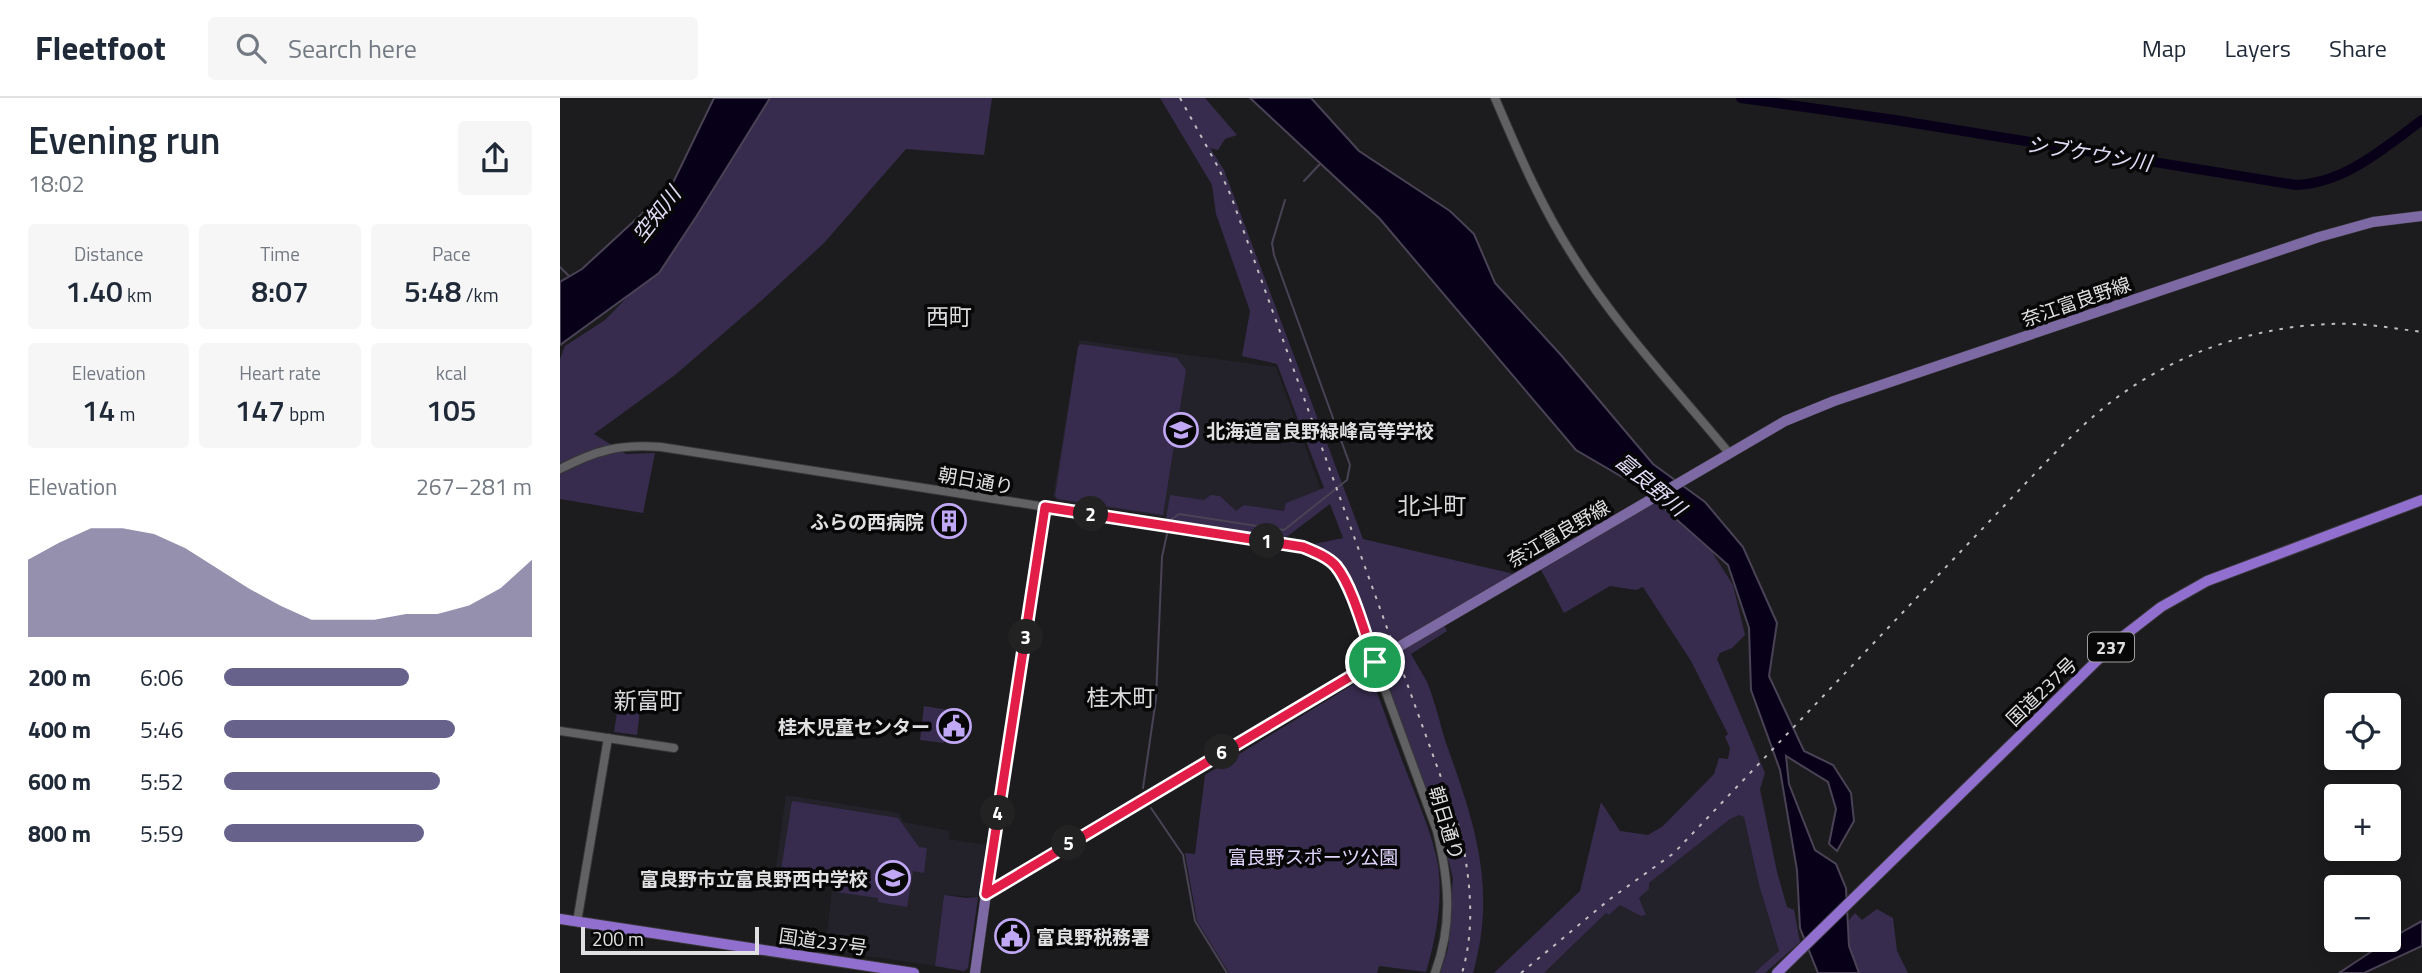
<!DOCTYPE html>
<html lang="en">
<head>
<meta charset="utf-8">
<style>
	body { margin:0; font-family:"Titillium Web","Noto Sans JP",sans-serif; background:#f6f6f7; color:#1f2937; height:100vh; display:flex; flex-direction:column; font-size:26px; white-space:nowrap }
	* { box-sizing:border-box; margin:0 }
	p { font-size:23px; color:#747a83 }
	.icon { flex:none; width:38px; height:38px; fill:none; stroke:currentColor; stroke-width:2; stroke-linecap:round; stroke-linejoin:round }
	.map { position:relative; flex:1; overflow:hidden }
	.panel { display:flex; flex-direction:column; background:#fff; width:560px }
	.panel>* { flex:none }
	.buttons { position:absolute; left:1764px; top:595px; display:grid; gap:14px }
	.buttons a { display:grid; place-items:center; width:77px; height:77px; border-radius:7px; background:#fff; box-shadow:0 4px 18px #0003; font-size:35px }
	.scale { position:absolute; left:21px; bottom:18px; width:178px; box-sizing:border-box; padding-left:7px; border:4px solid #e0e0e2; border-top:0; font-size:19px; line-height:24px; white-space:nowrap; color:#e0e0e2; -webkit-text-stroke:5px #070707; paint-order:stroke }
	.pin { position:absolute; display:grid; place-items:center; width:60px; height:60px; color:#fff; margin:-30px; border:4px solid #fff; border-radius:50%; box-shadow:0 2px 7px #0007 }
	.km { position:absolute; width:35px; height:35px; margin:-18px; border-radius:50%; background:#222; color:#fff; font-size:19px; line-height:35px; text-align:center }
	.round { display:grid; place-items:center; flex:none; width:74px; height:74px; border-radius:7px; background:#f6f6f7 }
	.overview { display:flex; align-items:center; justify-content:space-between; height:119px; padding:0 28px }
	h1 { font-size:38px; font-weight:600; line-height:52px }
	.metrics { display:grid; grid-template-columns:repeat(3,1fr); gap:10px; height:119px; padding:7px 28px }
	.metrics div { display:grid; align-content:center; border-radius:7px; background:#f6f6f7; text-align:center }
	.metrics b { font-size:30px; font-weight:600 }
	.metrics small { font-size:19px; font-weight:400 }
	.metrics p { font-size:19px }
	.chart { height:196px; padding:14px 28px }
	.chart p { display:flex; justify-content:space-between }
	.chart svg { width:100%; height:126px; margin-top:7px; fill:#67628c; opacity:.7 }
	ul { padding:0 28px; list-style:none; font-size:23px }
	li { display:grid; grid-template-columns:112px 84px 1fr; align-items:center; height:52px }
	li i { height:18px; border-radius:9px; background:#67628c }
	header { display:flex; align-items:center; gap:42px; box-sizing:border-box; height:98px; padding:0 35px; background:#fff; border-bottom:2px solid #e0e1e3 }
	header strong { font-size:33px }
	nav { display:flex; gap:38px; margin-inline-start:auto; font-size:24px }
	.search { width:490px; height:63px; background:#f6f6f7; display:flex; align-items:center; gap:18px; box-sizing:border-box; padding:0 24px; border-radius:7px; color:#747a83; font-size:26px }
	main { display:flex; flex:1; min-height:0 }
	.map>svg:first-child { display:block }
</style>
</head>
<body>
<header>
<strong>Fleetfoot</strong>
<div class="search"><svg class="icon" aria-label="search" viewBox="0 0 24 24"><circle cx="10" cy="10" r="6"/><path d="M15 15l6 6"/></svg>Search here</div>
<nav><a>Map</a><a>Layers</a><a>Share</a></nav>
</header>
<main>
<section class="panel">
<div class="overview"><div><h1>Evening run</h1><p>18:02</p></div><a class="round"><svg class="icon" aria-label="share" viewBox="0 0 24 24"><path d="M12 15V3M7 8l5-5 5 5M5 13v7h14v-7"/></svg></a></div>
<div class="metrics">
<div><p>Distance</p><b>1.40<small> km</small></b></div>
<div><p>Time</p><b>8:07</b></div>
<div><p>Pace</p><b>5:48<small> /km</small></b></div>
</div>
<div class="metrics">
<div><p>Elevation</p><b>14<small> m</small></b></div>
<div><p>Heart rate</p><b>147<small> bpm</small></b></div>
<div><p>kcal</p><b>105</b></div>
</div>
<div class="chart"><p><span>Elevation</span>267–281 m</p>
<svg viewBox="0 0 160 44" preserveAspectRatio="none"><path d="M0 44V17L10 11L20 6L30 6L40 8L50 13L60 20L70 27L80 33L90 38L100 38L110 38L120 36L130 36L140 33L150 27L160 17V44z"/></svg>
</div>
<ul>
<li><b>200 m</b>6:06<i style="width:60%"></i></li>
<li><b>400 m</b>5:46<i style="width:75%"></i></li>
<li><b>600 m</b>5:52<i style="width:70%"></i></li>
<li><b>800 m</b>5:59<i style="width:65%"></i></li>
</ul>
</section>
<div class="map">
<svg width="1862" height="875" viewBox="0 0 1862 875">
	<rect width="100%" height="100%" fill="#1c1c1e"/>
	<g fill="#232129">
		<polygon points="519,242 716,269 762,395 728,425 619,407 604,419 497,403 493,398"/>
		<polygon points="226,697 339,715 344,724 390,733 389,741 426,747 418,799 384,797 375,868 265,852 273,785 215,775"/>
		<polygon points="1179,717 1184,719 1199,787 1219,854 1194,875 984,875 1046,815 1049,817 1060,806 1081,818 1085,817 1079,800 1089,791 1089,785 1170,720"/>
	</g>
	<g fill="#372c4e">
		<polygon points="206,0 432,0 424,57 346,51 264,145 202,202 115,277 34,336 66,356 95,355 83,415 0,401 0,261 5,248 45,222 89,177"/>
		<polygon points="600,0 645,0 677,37 665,41 658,52 650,50 664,72 803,441 954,476 815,558 788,484 778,465 754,446 783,440 770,406 725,440 606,421 610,397 644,402 651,397 660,398 676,413 684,407 724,413 726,405 764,390 717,266 682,258 690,213 656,116 652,87"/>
		<polygon points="521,246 617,260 626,272 603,417 498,401 495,398 518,249"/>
		<polygon points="1101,400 1145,443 1173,487 1185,537 1172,550 1160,555 1157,561 1205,675 1200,691 1217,774 1227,809 1234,812 1240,844 1205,875 1194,875 1219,853 1199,787 1184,719 1179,717 1170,721 1089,785 1089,791 1079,800 1086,817 1081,818 1060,807 1049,817 1046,815 984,875 934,875 1020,793 1041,704 1060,733 1088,737 1103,728 1154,676 1159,660 1168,661 1170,650 1165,639 1168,636 1131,563 1083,489 1076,492 1050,488 1004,515 980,470"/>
		<path d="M 884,527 L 887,533 L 851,556 C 856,565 862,575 867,584 C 875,603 880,626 886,645 C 915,726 937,790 913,875 L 880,875 L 888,851 L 893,780 L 881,733 L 819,566 Z"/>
		<path d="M 807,578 L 811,579 C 823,609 833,640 845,670 C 857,702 872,734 878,767 C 883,803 876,840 866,874 L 819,868 L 817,875 L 669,875 L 637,823 L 625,755 L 635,756 L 645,677 Z"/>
		<polygon points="58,608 80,612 77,637 54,634"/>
		<polygon points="364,608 388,612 384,645 360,642"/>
		<polygon points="232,703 338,720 359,749 367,750 364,775 353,773 347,809 318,804 318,800 276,794 278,783 221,772"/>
		<polygon points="384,797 407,800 418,799 408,870 404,873 375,868"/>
		<path d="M 1317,811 L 1333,820 L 1337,853 L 1348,875 L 1295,875 C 1290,856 1278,830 1295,815 L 1302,822 Z"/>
	</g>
	<g fill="#080019" stroke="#494355" stroke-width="2">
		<polygon points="154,0 210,0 136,119 99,175 0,247 0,184 22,171 111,89"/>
		<polygon points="690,0 751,0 799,53 890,113 914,136 935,185 1001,257 1093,366 1145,404 1183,449 1217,525 1209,578 1244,653 1273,667 1291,695 1294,723 1277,753 1269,746 1276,711 1268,684 1226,658 1229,686 1255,752 1276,766 1286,790 1289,848 1299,875 1258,875 1240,830 1237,772 1220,672 1191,592 1189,530 1168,467 1081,390 1016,352 820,121"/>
		<polygon points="1862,823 1862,848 1804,875 1779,875 1835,838"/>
	</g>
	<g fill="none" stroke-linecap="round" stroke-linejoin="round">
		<g stroke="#494355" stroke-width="2">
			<polyline points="744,83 760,66"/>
			<polyline points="0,169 9,178"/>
			<polyline points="612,421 619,416 724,432 787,382 790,367 714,157 712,145 725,102"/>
			<polyline points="583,690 596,601 602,459 607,436"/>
			<polyline points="591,710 623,757 635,823 667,875"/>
		</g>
		<path stroke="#080019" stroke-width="10" d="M 1181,0 L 1335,22 L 1736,87 C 1785,85 1824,50 1862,22"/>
		<g stroke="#373738" stroke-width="10">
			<g id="minor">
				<path d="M 935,0 C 958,54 981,108 1013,158 C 1057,229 1116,291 1169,355"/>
				<path d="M 0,371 C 37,352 59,346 101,349 L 743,449 C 765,458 773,464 785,483 L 877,733 C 889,783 893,826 875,875"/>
				<polyline points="0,633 114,650"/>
				<polyline points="426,796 485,409"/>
				<polyline points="17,824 48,640"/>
			</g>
		</g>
		<g stroke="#373738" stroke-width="11">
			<polyline id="major" points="415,875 426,796 835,551 1225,323 1274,303 1759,139 1813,124 1862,118"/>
		</g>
		<g stroke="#373738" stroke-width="12">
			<g id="highway">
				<polyline points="0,821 354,875"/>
				<polyline points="1217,875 1556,544 1601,509 1647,483 1862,402"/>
			</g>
		</g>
		<use href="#minor" stroke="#616063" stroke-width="8"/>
		<use href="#major" stroke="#7d69a3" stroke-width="10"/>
		<use href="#highway" stroke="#906fce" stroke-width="10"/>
		<g stroke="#bebec0" stroke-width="2" stroke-dasharray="3.5 7" stroke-linecap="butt">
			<path d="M 620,0 L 658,69 L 671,98 L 900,732 C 910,779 916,828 902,875"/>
			<path d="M 961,875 L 1050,801 L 1114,755 L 1483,367 C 1502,348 1520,329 1541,312 C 1609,255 1705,223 1793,226 C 1816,227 1839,231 1862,234"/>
		</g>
	</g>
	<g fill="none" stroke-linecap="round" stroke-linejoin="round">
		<g stroke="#fff" stroke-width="14">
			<path id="route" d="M 485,409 L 743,449 C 755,454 768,459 776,468 C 793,489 805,537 815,564 L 426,796 Z"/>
		</g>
		<use href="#route" stroke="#e11d48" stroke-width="9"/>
	</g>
	<defs>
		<g id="school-ring" transform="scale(1.75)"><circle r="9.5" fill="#070707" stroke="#c0a8f4" stroke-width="1.5"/><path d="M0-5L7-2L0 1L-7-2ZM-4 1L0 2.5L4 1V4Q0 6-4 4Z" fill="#c0a8f4"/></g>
		<g id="building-ring" transform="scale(1.75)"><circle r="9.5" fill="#070707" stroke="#c0a8f4" stroke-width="1.5"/><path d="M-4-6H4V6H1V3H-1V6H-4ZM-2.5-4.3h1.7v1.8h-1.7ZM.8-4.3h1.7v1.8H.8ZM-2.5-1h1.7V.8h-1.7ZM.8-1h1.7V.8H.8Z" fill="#c0a8f4"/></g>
		<g id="civic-ring" transform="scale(1.75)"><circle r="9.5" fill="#070707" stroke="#c0a8f4" stroke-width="1.5"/><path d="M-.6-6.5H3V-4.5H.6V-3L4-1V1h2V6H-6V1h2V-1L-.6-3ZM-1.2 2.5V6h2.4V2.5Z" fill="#c0a8f4"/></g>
	</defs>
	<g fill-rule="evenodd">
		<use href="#school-ring" x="621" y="332"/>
		<use href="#building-ring" x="389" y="423"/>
		<use href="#civic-ring" x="394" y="628"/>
		<use href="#school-ring" x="333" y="780"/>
		<use href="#civic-ring" x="452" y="838"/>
	</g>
	<g text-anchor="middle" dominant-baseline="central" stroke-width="7" stroke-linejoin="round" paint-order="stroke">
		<rect fill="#070707" stroke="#9f9fa0" stroke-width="2" x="1528" y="534.5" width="46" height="29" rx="5"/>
		<g font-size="18" font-weight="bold" fill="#e0e0e2">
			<text x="1551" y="549">237</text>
		</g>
		<g font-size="19" fill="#e0e0e2" stroke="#070707">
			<text transform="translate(1516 203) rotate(-19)">奈江富良野線</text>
			<text transform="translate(416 382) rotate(10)">朝日通り</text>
			<text transform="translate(998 435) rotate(-30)">奈江富良野線</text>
			<text transform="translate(1481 593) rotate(-44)">国道237号</text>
			<text transform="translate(887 725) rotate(73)">朝日通り</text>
			<text transform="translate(263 843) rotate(8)">国道237号</text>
		</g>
		<g font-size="19" font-weight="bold" fill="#e0e0e2" stroke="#070707" text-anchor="end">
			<text x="646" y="332" text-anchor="start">北海道富良野緑峰高等学校</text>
			<text x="364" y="423">ふらの西病院</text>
			<text x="370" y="628">桂木児童センター</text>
			<text x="308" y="780">富良野市立富良野西中学校</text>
			<text x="476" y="838" text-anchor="start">富良野税務署</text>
		</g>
		<g font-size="19" fill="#e0d4fd" stroke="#070707">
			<text x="753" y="758">富良野スポーツ公園</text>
		</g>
		<g font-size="21" font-style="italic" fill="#e2dbf6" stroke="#070707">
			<text transform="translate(1529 55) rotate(9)">シブケウシ川</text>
			<text transform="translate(96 116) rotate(-52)">空知川</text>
			<text transform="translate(1091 386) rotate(40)">富良野川</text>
		</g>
		<g font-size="23" fill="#dad9dc" stroke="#070707">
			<text x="389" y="218">西町</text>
			<text x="872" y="407">北斗町</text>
			<text x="561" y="599">桂木町</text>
			<text x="88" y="602">新富町</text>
		</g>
	</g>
</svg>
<div class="buttons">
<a><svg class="icon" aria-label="locate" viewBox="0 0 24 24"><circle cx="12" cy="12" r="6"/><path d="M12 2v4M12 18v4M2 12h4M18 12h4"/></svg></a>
<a>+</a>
<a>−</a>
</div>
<div class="scale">200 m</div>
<div class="pin" style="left:815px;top:564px;background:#1e9e55"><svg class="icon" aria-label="arrive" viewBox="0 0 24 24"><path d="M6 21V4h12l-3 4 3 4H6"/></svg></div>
<b class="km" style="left:707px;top:443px">1</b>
<b class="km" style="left:531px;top:416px">2</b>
<b class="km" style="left:466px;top:539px">3</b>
<b class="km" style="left:438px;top:715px">4</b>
<b class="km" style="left:509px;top:745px">5</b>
<b class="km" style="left:662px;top:654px">6</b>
</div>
</main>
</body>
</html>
